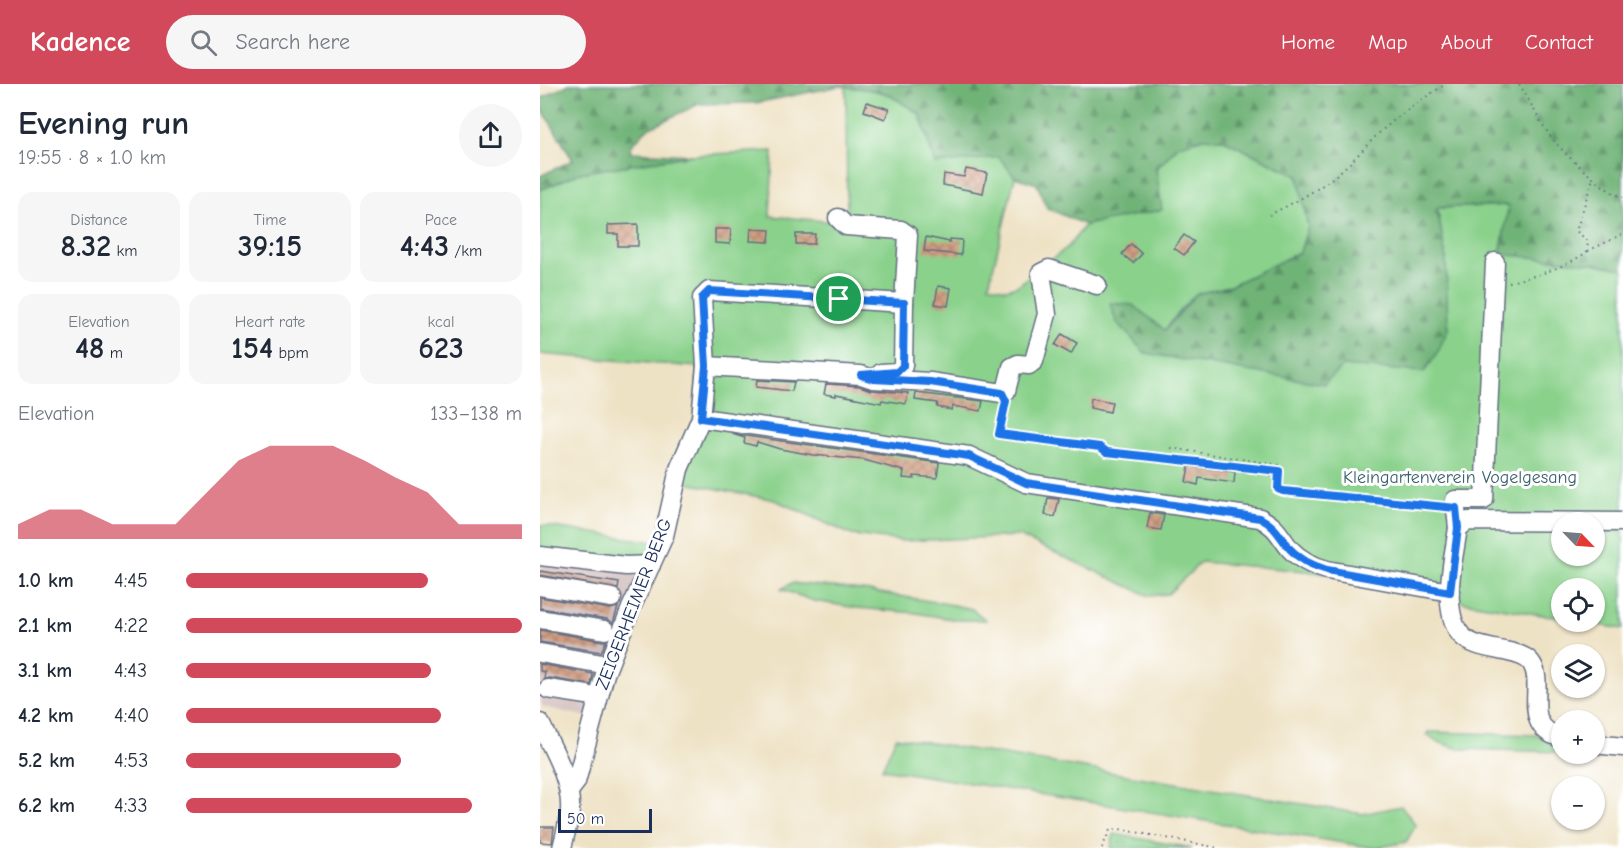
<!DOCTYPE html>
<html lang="en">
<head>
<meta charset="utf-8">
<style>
	body { margin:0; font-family:"Comic Neue",sans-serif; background:#f6f6f7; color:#1f2937; height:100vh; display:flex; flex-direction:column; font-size:22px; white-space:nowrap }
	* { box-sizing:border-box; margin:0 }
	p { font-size:20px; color:#747a83 }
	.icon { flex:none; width:33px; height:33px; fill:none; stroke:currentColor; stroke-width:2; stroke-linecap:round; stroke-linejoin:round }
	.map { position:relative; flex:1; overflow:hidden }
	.side { display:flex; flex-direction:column; background:#fff; width:540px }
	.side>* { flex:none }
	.needle { width:39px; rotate:115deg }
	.buttons { position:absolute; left:1011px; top:428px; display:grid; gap:12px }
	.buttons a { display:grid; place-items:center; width:54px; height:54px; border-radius:50%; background:#fff; box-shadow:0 2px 4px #0004; font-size:30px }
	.scale { position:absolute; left:18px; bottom:15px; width:94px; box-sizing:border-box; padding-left:6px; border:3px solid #1b2f5e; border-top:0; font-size:16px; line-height:21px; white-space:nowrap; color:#1b2f5e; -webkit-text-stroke:4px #fff; paint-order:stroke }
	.pin { position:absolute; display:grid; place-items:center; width:51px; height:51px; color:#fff; margin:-26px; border:3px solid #fff; border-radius:50%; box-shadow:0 2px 6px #0007 }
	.round { display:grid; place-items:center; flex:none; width:63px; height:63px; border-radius:32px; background:#f6f6f7 }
	.headline { display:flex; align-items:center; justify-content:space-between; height:102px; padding:0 18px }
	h1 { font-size:33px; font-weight:800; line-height:45px }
	.metrics { display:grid; grid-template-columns:repeat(3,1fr); gap:9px; height:102px; padding:6px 18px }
	.metrics div { display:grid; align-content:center; border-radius:15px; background:#f6f6f7; text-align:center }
	.metrics b { font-size:30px; font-weight:800 }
	.metrics small { font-size:16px; font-weight:400 }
	.metrics p { font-size:16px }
	.chart { height:168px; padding:12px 18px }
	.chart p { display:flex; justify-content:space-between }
	.chart svg { width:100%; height:108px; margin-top:6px; fill:#d1495b; opacity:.7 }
	ul { padding:0 18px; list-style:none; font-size:20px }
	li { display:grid; grid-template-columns:96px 72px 1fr; align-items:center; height:45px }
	li i { height:15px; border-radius:8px; background:#d1495b }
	header { display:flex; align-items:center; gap:36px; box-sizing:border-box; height:84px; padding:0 30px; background:#d1495b; color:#fff }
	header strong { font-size:28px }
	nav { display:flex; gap:33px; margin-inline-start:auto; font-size:21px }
	.search { width:420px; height:54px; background:#f6f6f7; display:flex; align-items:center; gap:15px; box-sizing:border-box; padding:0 21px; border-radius:33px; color:#747a83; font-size:22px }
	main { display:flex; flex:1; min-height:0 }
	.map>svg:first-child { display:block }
</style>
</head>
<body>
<header>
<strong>Kadence</strong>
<div class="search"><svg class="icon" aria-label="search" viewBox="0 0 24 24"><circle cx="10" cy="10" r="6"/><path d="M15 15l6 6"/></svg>Search here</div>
<nav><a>Home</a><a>Map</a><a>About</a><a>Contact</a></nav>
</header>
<main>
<section class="side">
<div class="headline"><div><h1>Evening run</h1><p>19:55 · 8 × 1.0 km</p></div><a class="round"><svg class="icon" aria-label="share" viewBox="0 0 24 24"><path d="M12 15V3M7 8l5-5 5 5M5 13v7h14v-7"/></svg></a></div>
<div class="metrics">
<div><p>Distance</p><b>8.32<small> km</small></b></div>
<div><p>Time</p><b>39:15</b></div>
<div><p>Pace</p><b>4:43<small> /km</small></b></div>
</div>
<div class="metrics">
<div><p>Elevation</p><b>48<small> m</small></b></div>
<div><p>Heart rate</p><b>154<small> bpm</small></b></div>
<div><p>kcal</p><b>623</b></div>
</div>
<div class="chart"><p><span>Elevation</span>133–138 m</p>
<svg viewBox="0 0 160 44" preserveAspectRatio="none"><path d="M0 44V38L10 32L20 32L30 38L40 38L50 38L60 25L70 12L80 6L90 6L100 6L110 12L120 19L130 25L140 38L150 38L160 38V44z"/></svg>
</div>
<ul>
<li><b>1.0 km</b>4:45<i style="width:72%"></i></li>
<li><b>2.1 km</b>4:22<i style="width:100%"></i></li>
<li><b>3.1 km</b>4:43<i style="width:73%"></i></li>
<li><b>4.2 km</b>4:40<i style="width:76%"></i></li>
<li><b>5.2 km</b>4:53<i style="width:64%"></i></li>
<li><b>6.2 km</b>4:33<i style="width:85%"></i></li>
</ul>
</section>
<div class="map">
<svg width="1083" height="764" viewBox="0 0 1083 764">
	<defs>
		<pattern id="forest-firs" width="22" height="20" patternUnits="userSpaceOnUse" patternTransform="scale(1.5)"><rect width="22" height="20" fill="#6fb377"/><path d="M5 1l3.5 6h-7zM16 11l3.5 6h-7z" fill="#5a9265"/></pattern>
		<pattern id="park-tufts" width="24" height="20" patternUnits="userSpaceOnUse" patternTransform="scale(1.5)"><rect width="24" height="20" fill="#8ad18b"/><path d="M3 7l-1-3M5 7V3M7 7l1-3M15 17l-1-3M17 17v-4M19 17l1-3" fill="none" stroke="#70aa75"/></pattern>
		<pattern id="building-cross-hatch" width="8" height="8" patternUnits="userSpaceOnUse" patternTransform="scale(1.5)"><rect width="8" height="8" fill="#d29f83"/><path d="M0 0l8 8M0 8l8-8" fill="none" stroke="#aa826e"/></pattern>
	</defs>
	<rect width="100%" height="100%" fill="#fff"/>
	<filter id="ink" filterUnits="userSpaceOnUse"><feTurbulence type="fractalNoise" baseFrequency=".0167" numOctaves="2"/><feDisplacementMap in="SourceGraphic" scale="12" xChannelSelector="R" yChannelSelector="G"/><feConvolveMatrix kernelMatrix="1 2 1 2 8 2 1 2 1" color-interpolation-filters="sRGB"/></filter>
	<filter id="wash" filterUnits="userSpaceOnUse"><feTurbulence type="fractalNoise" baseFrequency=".008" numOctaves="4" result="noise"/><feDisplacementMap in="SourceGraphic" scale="24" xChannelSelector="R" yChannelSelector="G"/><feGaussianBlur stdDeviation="1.35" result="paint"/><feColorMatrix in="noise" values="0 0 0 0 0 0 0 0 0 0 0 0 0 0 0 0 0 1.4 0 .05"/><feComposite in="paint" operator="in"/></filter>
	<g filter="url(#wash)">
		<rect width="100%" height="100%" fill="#eee2c4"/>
		<polygon fill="#d1bfbd" points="0,470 104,486 52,634 3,623 0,618"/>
		<g fill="#8ad18b" stroke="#528074" stroke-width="1.5" fill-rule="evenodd">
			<path d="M 306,3 L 333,6 L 348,10 L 380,30 L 395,80 L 459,73 L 475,93 L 449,201 L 466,205 L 477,202 L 529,162 L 545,141 L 621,126 L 616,85 L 639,61 L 663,54 L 682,55 L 758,92 L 768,143 L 760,168 L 690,202 L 656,210 L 640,226 L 625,246 L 576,236 L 803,282 L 885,288 L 906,174 L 897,124 L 969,121 L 961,170 L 1052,179 L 1083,185 L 1083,545 L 1037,537 L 1054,537 L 1054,504 L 1022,504 L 1021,534 L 923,518 L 904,503 L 765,487 L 661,478 L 628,510 L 609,512 L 479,452 L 363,457 L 312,451 L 235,416 L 146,399 L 154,340 L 158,283 L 0,270 L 0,106 L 39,89 L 152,71 L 233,67 L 230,132 L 307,139 ZM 1022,438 L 1054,438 L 1054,471 L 1022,471 Z"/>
			<polygon points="0,441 114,458 104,486 0,470"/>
			<polygon points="252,499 322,506 408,520 432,525 446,536 418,536 376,529 317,524 274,517 241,505"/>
			<polygon points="888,648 997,651 1021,664 1021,668 919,665 895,657 887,650"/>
			<polygon points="356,653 823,730 861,722 876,741 866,758 835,764 342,685"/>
		</g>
		<polygon fill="url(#forest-firs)" stroke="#45716a" stroke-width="1.5" points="29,0 1083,0 1083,185 1052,179 960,170 969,121 897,124 906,174 908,245 897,270 884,288 803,282 784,300 605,269 576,237 570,219 593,221 625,246 656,210 690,202 760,168 768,143 758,92 682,55 663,54 639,61 616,85 622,126 545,141 507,124 497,100 475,93 459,73 395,80 380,30 348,10 333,6 300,2 216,19 159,20 108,44 92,61 90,68 152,71 39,89 0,106 0,92 33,76 0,22 0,15"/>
		<polygon fill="url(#park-tufts)" stroke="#528074" stroke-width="1.5" points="574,750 651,764 652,764 571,764"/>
		<g id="blocks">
			<g fill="url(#building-cross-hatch)">
				<polygon points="327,18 349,25 345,35 324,27"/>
				<polygon points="426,85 447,89 443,109 403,101 404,90 424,93"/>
				<polygon points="98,140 98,162 78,162 78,150 68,150 68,141"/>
				<polygon points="175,145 191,145 190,160 175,159"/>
				<polygon points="211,145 230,146 229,158 210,157"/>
				<polygon points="256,150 275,150 274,160 256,160"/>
				<polygon points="644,151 654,158 644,171 634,164"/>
				<polygon points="386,153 410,158 410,155 422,156 421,171 384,167"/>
				<polygon points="591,160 602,170 593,179 582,170"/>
				<polygon points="398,202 411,204 408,222 395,220"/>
				<polygon points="522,250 537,259 531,270 515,261"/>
				<polygon points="217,296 254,298 252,307 216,303"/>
				<polygon points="286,300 319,302 332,306 368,309 366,320 342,316 341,319 296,310 296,312 284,310"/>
				<polygon points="376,309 443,317 441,327 413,322 412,326 397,323 398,319 375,316"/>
				<polygon points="551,314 572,318 570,328 550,324"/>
				<polygon points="192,350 399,379 397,394 374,392 374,395 363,394 364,387 324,376 273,371 240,365 217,358 216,362 204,359 205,354"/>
				<polygon points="649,382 695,388 694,399 659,394 658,401 646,398"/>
				<polygon points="508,414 519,415 515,433 505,431"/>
				<polygon points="610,429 624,431 621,446 607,444"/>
				<polygon points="0,487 79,499 78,505 0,491"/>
				<polygon points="0,513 70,525 78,523 73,539 67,535 0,524"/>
				<polygon points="0,546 63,557 66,557 61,568 0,558"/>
				<polygon points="0,580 53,590 51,601 10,594 4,595 5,588 0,587"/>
				<polygon points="0,743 14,743 12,759 0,758"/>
			</g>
		</g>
	</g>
	<g filter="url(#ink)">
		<use href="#blocks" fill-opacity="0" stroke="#656e82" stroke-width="1.5"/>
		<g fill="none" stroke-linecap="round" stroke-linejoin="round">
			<g stroke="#656e82" stroke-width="21">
				<g id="minor">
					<polyline points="298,134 306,142 361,146 368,151 364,219 363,282 357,288 341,289"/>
					<polyline points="166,282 321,291 333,295 390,298 462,309 466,307 472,283 478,280 489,281 494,277 507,230 501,189 509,185 557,201"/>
					<path d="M 161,334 L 429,372 L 486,399 L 720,434 C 738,444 738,450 750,465 C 760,476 773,482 787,486 L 910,508"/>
					<polyline points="918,444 915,416 944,416 955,178"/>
					<polyline points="0,472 86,482 111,481"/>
					<polyline points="0,502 72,514"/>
					<polyline points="0,535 65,546"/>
					<polyline points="0,569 68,581"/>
					<polyline points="8,605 47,611"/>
					<path d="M 0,639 C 13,666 32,697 30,727 C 28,740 25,752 22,764"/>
					<path d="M 1022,654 C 979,643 1006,602 992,580 C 987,571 973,569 964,567 C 951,564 931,562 921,551 C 900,526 914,473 918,444 L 928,437 L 1083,438"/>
					<polyline points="1054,660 1083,663"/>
					<polyline points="29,707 36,698 65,590 91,524 124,452 139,385 161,334 166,282 162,214 169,207 364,219"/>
				</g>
			</g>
			<g stroke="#656e82" stroke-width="2" stroke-dasharray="1.5 4.5" stroke-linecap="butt">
				<path d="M 979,0 C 990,17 999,37 1011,53 C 1021,67 1067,110 1083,113"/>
				<path d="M 729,131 C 755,118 781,105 803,85 C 815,75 825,63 836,52 C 857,32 882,15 906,0"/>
				<polyline points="1048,167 1083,150"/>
				<path d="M 969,198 C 997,192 1023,184 1047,168 L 1048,157 L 1036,147 L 1053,94"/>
				<polyline points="465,323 459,350 560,363 567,368 739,387"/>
				<polyline points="631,364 739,381 738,405 743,407 902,423"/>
				<polyline points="562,764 570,746 579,745 679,764"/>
			</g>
			<use href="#minor" stroke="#fff" stroke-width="18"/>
		</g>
	</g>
	<g fill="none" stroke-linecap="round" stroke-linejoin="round" filter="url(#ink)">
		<g stroke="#fff" stroke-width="12">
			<path id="route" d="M 169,207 L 364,219 L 363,282 L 357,288 L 321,291 L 333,295 L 390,298 L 462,309 L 466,317 L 459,350 L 560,363 L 567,368 L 739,387 L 738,405 L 743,407 L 916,424 L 918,444 L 910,508 L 787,486 C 773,482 760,476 750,465 C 738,451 737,443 720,434 L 486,399 L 429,372 L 161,334 L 166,282 L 162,214 Z"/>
		</g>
		<use href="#route" stroke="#1a73e8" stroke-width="8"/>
	</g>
	<g text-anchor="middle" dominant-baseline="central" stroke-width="6" stroke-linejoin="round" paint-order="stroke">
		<g font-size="18" fill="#3c606c" stroke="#fff">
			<text x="920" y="393">Kleingartenverein Vogelgesang</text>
		</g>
		<g font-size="18" fill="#1b2f5e" stroke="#fff">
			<text transform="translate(94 520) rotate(-69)">ZEIGERHEIMER BERG</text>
		</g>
	</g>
</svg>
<div class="buttons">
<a><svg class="needle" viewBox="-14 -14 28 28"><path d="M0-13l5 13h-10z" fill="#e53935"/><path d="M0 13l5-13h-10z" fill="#747a83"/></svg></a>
<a><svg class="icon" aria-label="locate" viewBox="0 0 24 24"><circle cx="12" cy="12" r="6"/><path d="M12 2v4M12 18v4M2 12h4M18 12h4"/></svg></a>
<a><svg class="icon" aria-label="layers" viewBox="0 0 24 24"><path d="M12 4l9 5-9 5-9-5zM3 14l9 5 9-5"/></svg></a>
<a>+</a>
<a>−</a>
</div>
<div class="scale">50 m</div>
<div class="pin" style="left:299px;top:215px;background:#1e9e55"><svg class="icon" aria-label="arrive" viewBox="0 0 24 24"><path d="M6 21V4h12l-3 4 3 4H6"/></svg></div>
</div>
</main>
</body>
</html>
